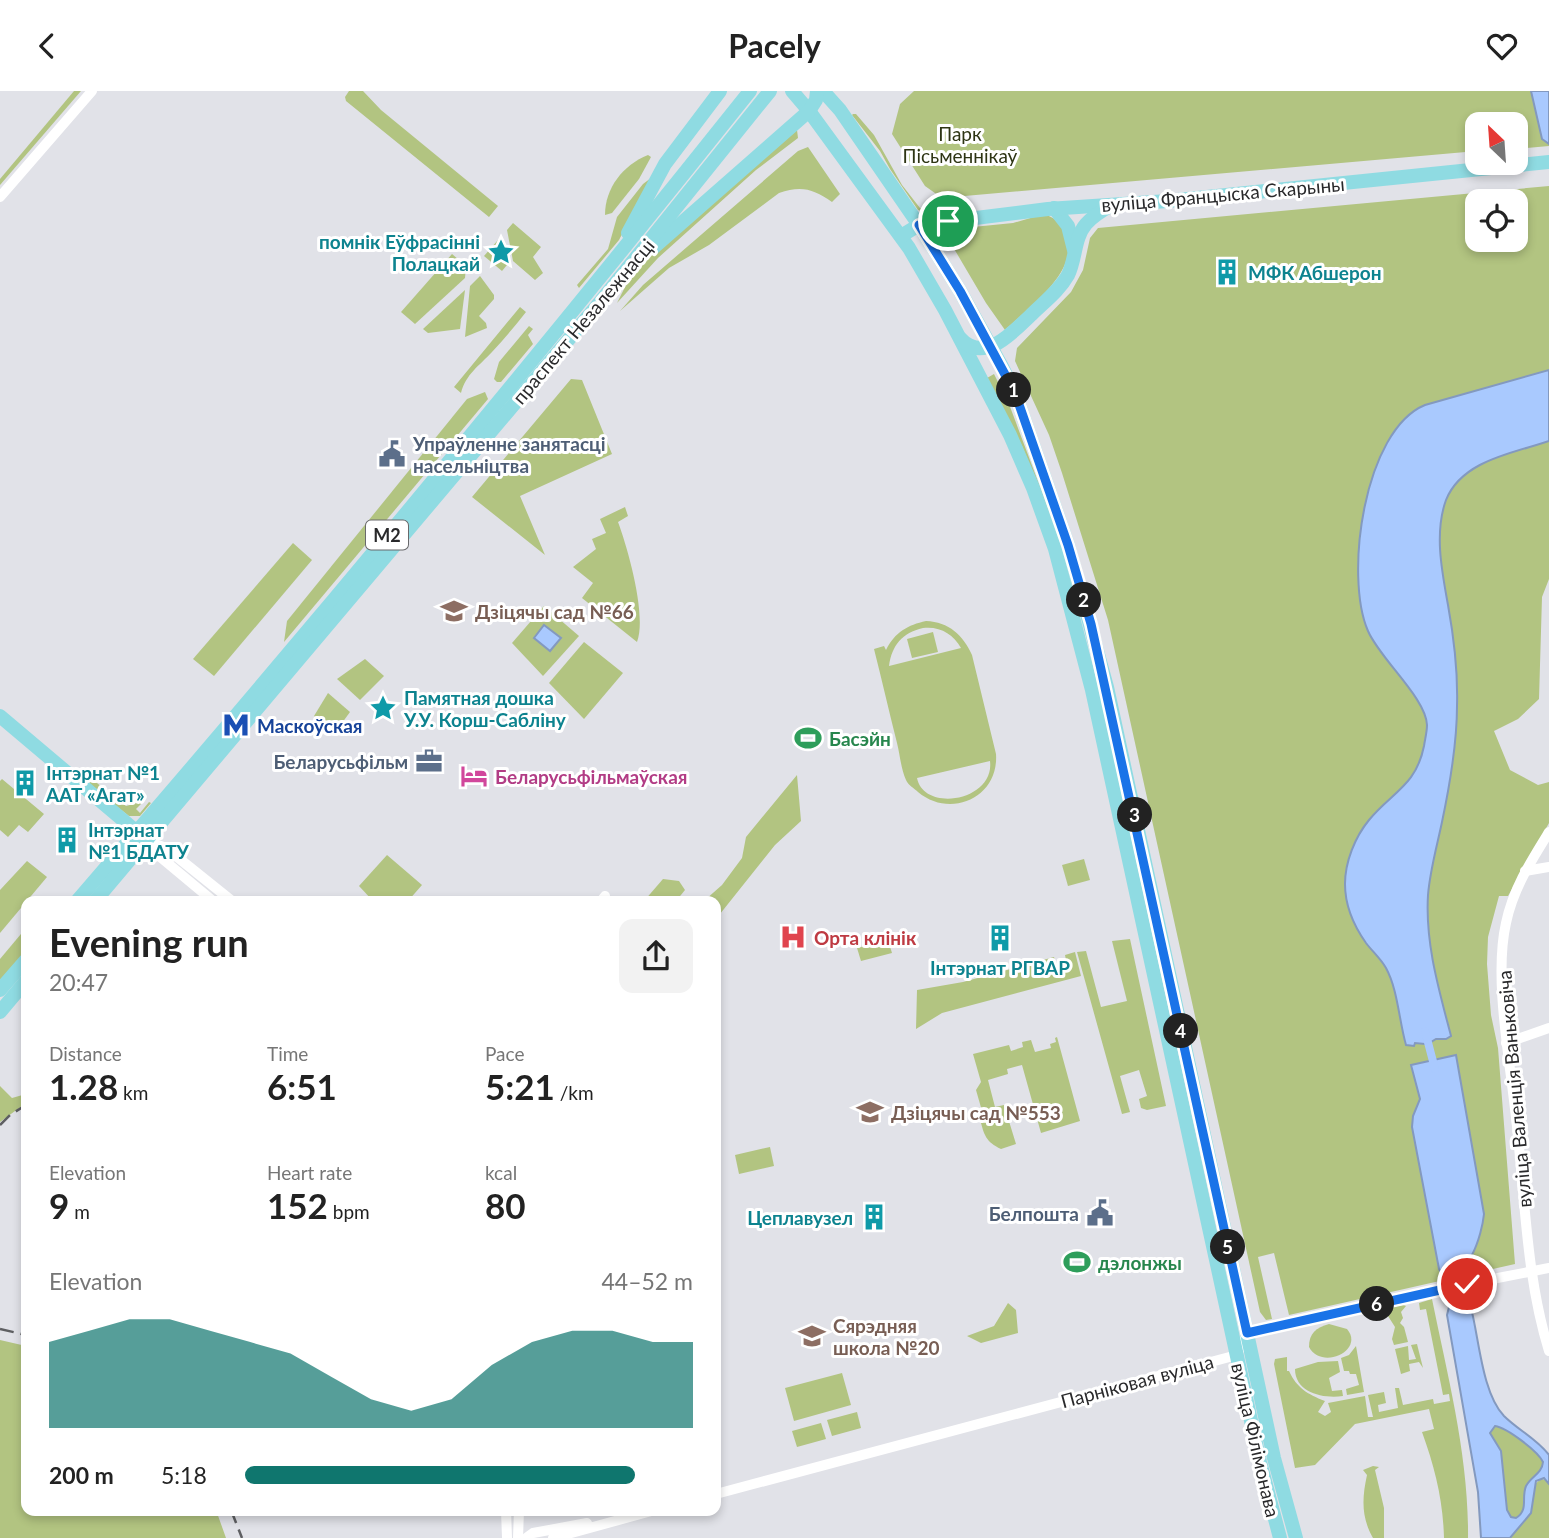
<!DOCTYPE html>
<html lang="en">
<head>
<meta charset="utf-8">
<style>
	body { margin:0; font-family:Lato,sans-serif; background:#f2f2f2; color:#222; height:100vh; display:flex; flex-direction:column; font-size:26px; white-space:nowrap }
	* { box-sizing:border-box; margin:0 }
	p { font-size:23px; color:#767676 }
	.icon { flex:none; width:38px; height:38px; fill:none; stroke:currentColor; stroke-width:2; stroke-linecap:round; stroke-linejoin:round }
	.map { position:relative; flex:1; overflow:hidden }
	.side { position:absolute; left:21px; top:805px; width:700px; height:620px; display:flex; flex-direction:column; background:#fff; border-radius:14px; box-shadow:0 4px 10px #0003 }
	.side>* { flex:none }
	.needle { width:46px; rotate:335deg }
	.buttons { position:absolute; left:1465px; top:21px; display:grid; gap:14px }
	.buttons a { display:grid; place-items:center; width:63px; height:63px; border-radius:14px; background:#fff; box-shadow:0 4px 10px #0003; font-size:35px }
	.pin { position:absolute; display:grid; place-items:center; width:60px; height:60px; color:#fff; margin:-30px; border:4px solid #fff; border-radius:50%; box-shadow:0 2px 7px #0007 }
	.km { position:absolute; width:35px; height:35px; margin:-18px; border-radius:50%; background:#222; color:#fff; font-size:19px; line-height:35px; text-align:center }
	.round { display:grid; place-items:center; flex:none; width:74px; height:74px; border-radius:14px; background:#f2f2f2 }
	.headline { display:flex; align-items:center; justify-content:space-between; height:119px; padding:0 28px }
	h1 { font-size:38px; font-weight:700; line-height:52px }
	.metrics { display:grid; grid-template-columns:repeat(3,1fr); gap:10px; height:119px; padding:7px 28px }
	.metrics div { display:grid; align-content:center }
	.metrics b { font-size:35px; font-weight:700 }
	.metrics small { font-size:19px; font-weight:400 }
	.metrics p { font-size:19px }
	.chart { height:196px; padding:14px 28px }
	.chart p { display:flex; justify-content:space-between }
	.chart svg { width:100%; height:126px; margin-top:7px; fill:#0f766e; opacity:.7 }
	ul { padding:0 28px; list-style:none; font-size:23px }
	li { display:grid; grid-template-columns:112px 84px 1fr; align-items:center; height:52px }
	li i { height:18px; border-radius:9px; background:#0f766e }
	header { display:flex; justify-content:space-between; align-items:center; height:91px; padding:0 28px; background:#fff; font-size:32px; font-weight:700 }
	.map>svg:first-child { display:block }
</style>
</head>
<body>
<header><svg class="icon" aria-label="back" viewBox="0 0 24 24"><path d="M15 5l-7 7 7 7"/></svg>Pacely<svg class="icon" aria-label="heart" viewBox="0 0 24 24"><path d="M12 20l-8-8c-3-5 5-10 8-4 3-6 11-1 8 4z"/></svg></header>
<div class="map">
<svg width="1549" height="1447" viewBox="0 0 1549 1447">
	<rect width="100%" height="100%" fill="#e1e2e8"/>
	<g fill="#b2c481" fill-rule="evenodd">
		<polygon points="74,0 81,0 0,94 0,88"/>
		<polygon points="349,0 363,0 381,19 498,115 489,126 346,10 345,6"/>
		<polygon points="914,0 1549,0 1549,55 1516,58 1516,33 1477,33 1477,60 942,107 925,95 892,43 900,13"/>
		<polygon points="853,23 856,23 874,44 902,94 920,117 935,123 918,119 890,78 880,60 852,24"/>
		<polygon points="797,39 798,47 756,79 658,167 617,212 626,194 653,161"/>
		<path d="M 808,56 L 840,103 L 832,111 C 814,98 801,94 779,102 L 709,154 L 669,177 L 620,220 L 643,194 L 798,60 Z"/>
		<path d="M 648,64 L 651,66 L 639,88 L 612,122 L 605,124 C 605,97 623,74 648,64 Z"/>
		<polygon points="651,87 619,149 579,197 577,194 608,158 617,126 643,93"/>
		<path d="M 1549,95 L 1549,488 L 1542,506 L 1539,608 L 1518,628 L 1494,640 L 1510,679 L 1538,694 L 1549,691 L 1549,732 L 1508,805 L 1499,805 L 1488,846 L 1487,873 L 1491,924 L 1498,957 L 1515,1173 L 1289,1224 L 1274,1162 L 1258,1166 L 1272,1228 L 1266,1229 L 1260,1221 L 1108,529 L 1062,382 L 1049,344 L 1015,270 L 1017,257 L 1071,201 L 1083,179 L 1090,147 L 1098,137 ZM 1477,110 L 1516,110 L 1516,149 L 1477,149 Z"/>
		<path d="M 1044,123 C 1055,127 1058,130 1064,140 C 1085,177 1028,217 1005,239 L 986,212 L 943,139 L 1013,132 Z"/>
		<polygon points="513,132 541,156 533,166 543,182 535,189 513,170 507,139"/>
		<polygon points="498,149 505,154 507,174 502,180 484,165"/>
		<polygon points="452,163 466,175 465,187 415,233 401,221"/>
		<polygon points="480,185 494,204 494,208 479,225 486,232 487,237 465,246 470,195"/>
		<polygon points="465,199 460,238 428,242 423,238"/>
		<path d="M 520,216 L 526,221 C 515,235 504,248 492,261 C 479,275 466,283 461,302 L 454,296 Z"/>
		<polygon points="529,235 533,238 528,244 533,253 501,291 497,291 494,288 499,271"/>
		<polygon points="994,283 1009,313 1061,452 1022,355 987,287"/>
		<polygon points="571,288 582,289 612,363 520,405 545,464 472,406"/>
		<polygon points="485,301 488,308 284,551 287,530 467,308"/>
		<path d="M 625,416 L 628,425 L 618,431 C 628,458 647,525 637,551 L 582,507 L 593,492 L 573,476 L 596,458 L 592,448 L 606,442 L 600,428 Z"/>
		<polygon points="293,452 312,469 214,585 193,568"/>
		<polygon points="544,515 579,545 543,585 512,552"/>
		<path d="M 926,530 C 949,531 963,544 972,564 L 996,663 C 999,707 950,728 918,701 C 914,697 908,694 906,689 C 901,678 900,664 897,652 C 889,621 882,589 874,558 L 884,555 L 886,559 C 895,541 908,534 926,530 ZM 923,537 C 940,535 953,543 961,557 L 889,575 C 892,554 902,542 923,537 ZM 990,670 C 995,710 924,722 917,687 Z"/>
		<polygon points="933,541 938,561 912,567 907,548"/>
		<polygon points="584,551 623,582 584,628 549,592"/>
		<polygon points="365,568 384,585 360,609 337,588"/>
		<polygon points="328,602 350,621 334,643 314,625"/>
		<polygon points="78,677 126,715 144,710 136,718 140,722 149,711 151,712 140,725 129,725 74,682"/>
		<polygon points="797,684 801,730 775,754 716,828 716,810 705,809 722,794 742,767 746,746"/>
		<polygon points="2,688 44,723 28,741 19,734 8,746 0,739 0,690"/>
		<polygon points="387,764 422,794 408,810 373,810 359,795"/>
		<polygon points="1084,768 1090,789 1068,795 1062,774"/>
		<polygon points="27,770 47,786 0,842 0,799"/>
		<polygon points="663,788 679,790 685,799 676,810 644,810"/>
		<polygon points="26,837 26,861 0,891 0,868"/>
		<polygon points="1130,848 1166,1015 1147,1019 1141,1017 1139,1008 1147,1005 1139,979 1120,985 1130,1021 1122,1023 1077,861 1086,860 1101,916 1127,910 1112,850"/>
		<polygon points="888,849 892,862 861,870 857,857"/>
		<polygon points="1075,861 1081,885 942,922 916,938 917,899 963,891 1054,866 1056,872 1066,869 1065,864"/>
		<path d="M 1057,946 L 1080,1030 L 1041,1042 L 1022,974 L 1007,978 L 1008,983 L 988,989 L 995,1016 L 1004,1014 L 1016,1053 L 1001,1058 C 986,1051 984,1044 980,1028 L 984,1027 L 976,999 L 981,991 L 973,963 L 1009,954 L 1011,960 L 1023,956 L 1022,951 L 1031,949 L 1035,961 L 1051,957 L 1050,953 L 1056,951 L 1055,947 Z"/>
		<polygon points="0,995 12,1007 26,1003 26,1012 0,1031"/>
		<polygon points="770,1056 774,1075 739,1083 735,1064"/>
		<path d="M 1432,1208 C 1448,1287 1469,1366 1468,1447 L 1444,1447 C 1443,1409 1435,1377 1422,1341 L 1434,1338 L 1429,1318 L 1355,1333 L 1315,1374 L 1295,1377 L 1274,1273 L 1275,1268 L 1287,1266 L 1287,1280 L 1289,1280 C 1297,1297 1307,1303 1325,1310 L 1318,1321 L 1325,1325 L 1331,1321 L 1328,1312 L 1365,1305 L 1368,1326 L 1373,1326 L 1368,1304 L 1384,1301 L 1386,1312 L 1378,1314 L 1379,1321 L 1398,1317 L 1395,1297 L 1399,1297 L 1403,1314 L 1433,1308 L 1434,1313 L 1450,1310 L 1449,1303 L 1443,1304 L 1426,1218 L 1420,1219 L 1419,1212 Z"/>
		<polygon points="1008,1212 1016,1219 1018,1242 981,1252 967,1245 994,1235"/>
		<polygon points="1403,1214 1406,1215 1401,1221 1403,1227 1400,1232 1404,1236 1408,1251 1394,1254 1392,1248 1395,1236 1388,1225 1387,1217"/>
		<path d="M 1329,1233 L 1347,1238 C 1365,1259 1322,1280 1309,1256 C 1309,1242 1316,1237 1329,1233 Z"/>
		<polygon points="0,1249 26,1255 26,1419 216,1419 226,1447 0,1447"/>
		<polygon points="1417,1253 1423,1277 1419,1271 1409,1273 1410,1280 1401,1283 1395,1258 1408,1255 1409,1269 1416,1268 1411,1254"/>
		<polygon points="1356,1255 1364,1301 1347,1304 1346,1298 1359,1294 1356,1283 1350,1283 1349,1280 1344,1280 1341,1267 1349,1264"/>
		<path d="M 1338,1270 L 1340,1281 L 1329,1287 L 1332,1300 L 1342,1299 L 1343,1305 C 1324,1308 1295,1302 1295,1278 L 1318,1271 Z"/>
		<polygon points="842,1282 851,1314 794,1330 785,1297"/>
		<polygon points="857,1321 861,1337 832,1345 827,1329"/>
		<polygon points="821,1332 826,1348 797,1356 792,1340"/>
		<path d="M 1495,1335 C 1510,1338 1536,1358 1543,1371 C 1542,1381 1535,1383 1530,1391 C 1523,1399 1524,1410 1523,1420 L 1516,1427 L 1511,1426 L 1507,1419 L 1501,1360 L 1490,1342 Z"/>
		<path d="M 1373,1375 L 1379,1376 L 1375,1379 L 1384,1417 L 1384,1447 L 1373,1447 C 1361,1426 1362,1407 1367,1384 L 1363,1379 Z"/>
		<polygon points="1541,1388 1546,1389 1549,1393 1549,1447 1510,1447 1531,1422 1535,1393"/>
	</g>
	<g fill="#a9c9fe" stroke="#8399bf" stroke-width="2" fill-rule="evenodd">
		<polygon points="1531,0 1549,0 1549,53 1542,48"/>
		<path d="M 1549,279 L 1549,350 C 1514,362 1462,369 1446,409 C 1434,442 1442,481 1448,514 C 1454,547 1458,582 1457,615 C 1457,653 1450,693 1442,731 C 1437,755 1430,779 1428,804 C 1425,852 1439,899 1451,945 L 1446,948 L 1436,948 L 1431,951 L 1429,949 L 1425,953 L 1415,952 L 1414,955 L 1406,954 C 1399,930 1398,899 1386,877 C 1381,868 1372,860 1366,852 C 1354,835 1345,814 1345,793 C 1345,771 1355,746 1369,729 C 1392,701 1416,695 1424,655 C 1425,648 1427,641 1427,634 C 1426,607 1380,568 1368,540 C 1344,485 1364,339 1425,314 Z"/>
		<polygon points="544,534 561,547 550,560 534,547"/>
		<path d="M 1456,964 L 1484,1123 C 1482,1143 1468,1193 1441,1182 L 1439,1178 L 1412,1036 L 1413,1025 L 1420,1008 L 1411,974 Z"/>
		<path d="M 1460,1207 L 1467,1209 L 1471,1217 C 1479,1247 1482,1302 1504,1325 C 1518,1339 1537,1348 1549,1364 L 1549,1393 L 1544,1387 L 1536,1390 L 1531,1422 L 1510,1447 L 1481,1447 L 1478,1401 L 1447,1224 L 1450,1212 ZM 1495,1335 C 1507,1337 1538,1360 1543,1371 C 1542,1383 1531,1385 1526,1395 C 1521,1407 1529,1419 1516,1427 L 1511,1426 L 1507,1419 L 1501,1360 L 1490,1342 Z"/>
	</g>
	<g fill="none" stroke-linecap="round" stroke-linejoin="round">
		<polyline stroke="#a9c9fe" stroke-width="8" points="1425,940 1435,978"/>
		<g stroke="#fff" stroke-width="10">
			<polyline points="0,106 92,0"/>
			<path d="M 1549,741 C 1531,770 1513,798 1506,832 C 1494,885 1509,964 1515,1018 C 1525,1099 1525,1182 1549,1260"/>
			<polyline points="147,750 166,757 232,810"/>
			<polyline points="149,752 159,765 213,810"/>
			<polyline points="1525,780 1549,776"/>
			<polyline points="601,810 605,805"/>
			<polyline points="1506,952 1549,937"/>
			<polyline points="716,1403 1237,1264 1247,1242 1467,1193 1549,1177"/>
			<polyline points="506,1419 507,1447"/>
			<polyline points="518,1447 519,1419"/>
			<polyline points="526,1447 533,1442 587,1432"/>
			<polyline points="553,1447 655,1419"/>
		</g>
		<g stroke="#8fdbe2" stroke-width="14">
			<polyline points="792,0 809,20 909,157 945,219 1010,344 1033,397 1055,458 1092,599 1260,1371 1280,1447"/>
			<polyline points="823,0 840,19 919,134 960,200 1002,276 1015,302 1068,454 1107,596 1274,1367 1296,1447"/>
			<polyline points="1054,117 1068,135 1074,159"/>
			<polyline points="628,142 665,73 720,0"/>
			<polyline points="901,145 919,134 1048,118 1168,110 1549,71"/>
			<polyline points="653,157 809,20 816,9 817,0"/>
			<path d="M 960,247 C 984,274 1013,241 1031,224 C 1044,211 1059,200 1068,184 C 1076,168 1074,147 1086,133 C 1093,125 1103,119 1112,114"/>
			<polyline points="0,625 143,746"/>
			<path d="M 77,810 C 306,545 531,275 750,0"/>
			<polyline points="95,810 601,210 770,0"/>
			<polyline points="0,899 26,869"/>
			<polyline points="0,921 26,890"/>
		</g>
		<g stroke="#5e5f62" stroke-width="2.5" stroke-dasharray="14 7" stroke-linecap="butt">
			<polyline points="0,1034 10,1024 26,1014"/>
			<polyline points="0,1238 26,1244"/>
			<polyline points="231,1419 242,1447"/>
		</g>
	</g>
	<g fill="none" stroke-linecap="round" stroke-linejoin="round">
		<g stroke="#fff" stroke-width="14">
			<polyline id="route" points="948,130 919,134 960,200 1015,302 1068,454 1091,533 1247,1242 1467,1193"/>
		</g>
		<use href="#route" stroke="#1a73e8" stroke-width="9"/>
	</g>
	<defs>
		<g id="sight-bare" transform="scale(2.1)"><path d="M0-6L1.8-2.2L6-1.7L2.9 1.2L3.7 5.4L0 3.3L-3.7 5.4L-2.9 1.2L-6-1.7L-1.8-2.2Z" fill="#0f9aa8" stroke="#fff" stroke-width="2.5" paint-order="stroke"/></g>
		<g id="building-bare" transform="scale(2.1)"><path d="M-4-6H4V6H1V3H-1V6H-4ZM-2.5-4.3h1.7v1.8h-1.7ZM.8-4.3h1.7v1.8H.8ZM-2.5-1h1.7V.8h-1.7ZM.8-1h1.7V.8H.8Z" fill="#0f9aa8" stroke="#fff" stroke-width="2.5" paint-order="stroke"/></g>
		<g id="civic-bare" transform="scale(2.1)"><path d="M-.6-6.5H3V-4.5H.6V-3L4-1V1h2V6H-6V1h2V-1L-.6-3ZM-1.2 2.5V6h2.4V2.5Z" fill="#5c6f8a" stroke="#fff" stroke-width="2.5" paint-order="stroke"/></g>
		<g id="school-bare" transform="scale(2.1)"><path d="M0-5L7-2L0 1L-7-2ZM-4 1L0 2.5L4 1V4Q0 6-4 4Z" fill="#8d6e63" stroke="#fff" stroke-width="2.5" paint-order="stroke"/></g>
		<g id="metro-bare" transform="scale(2.1)"><path d="M-5.5 5V-5H-3L0 0L3-5H5.5V5H3V-.5L0 4L-3-.5V5Z" fill="#1a4fb4" stroke="#fff" stroke-width="2.5" paint-order="stroke"/></g>
		<g id="stadium-bare" transform="scale(2.1)"><path d="M0-5a6.5 5 0 1 0 0 10a6.5 5 0 1 0 0-10ZM-3.5-1.8h7v3.6h-7Z" fill="#2e9e5b" stroke="#fff" stroke-width="2.5" paint-order="stroke"/></g>
		<g id="office-bare" transform="scale(2.1)"><path d="M-6-3h4V-5.5h4V-3h4V5H-6ZM-1-4.5V-3h2v-1.5ZM-6 0V1H6V0Z" fill="#5c6f8a" stroke="#fff" stroke-width="2.5" paint-order="stroke"/></g>
		<g id="hotel-bare" transform="scale(2.1)"><path d="M-6-4.5h1.5V1H6V5H4.5V3h-9V5H-6ZM-4 0a1.8 1.8 0 1 1 3.6 0ZM.5 0V-2.5h3Q6-2.5 6 0Z" fill="#d1479c" stroke="#fff" stroke-width="2.5" paint-order="stroke"/></g>
		<g id="hospital-bare" transform="scale(2.1)"><path d="M-5-5h3v3.5h4V-5h3V5h-3V1.5h-4V5h-3Z" fill="#e0444e" stroke="#fff" stroke-width="2.5" paint-order="stroke"/></g>
	</defs>
	<g fill-rule="evenodd">
		<use href="#sight-bare" x="501" y="161"/>
		<use href="#building-bare" x="1227" y="181"/>
		<use href="#civic-bare" x="392" y="363"/>
		<use href="#school-bare" x="454" y="520"/>
		<use href="#sight-bare" x="383" y="617"/>
		<use href="#metro-bare" x="236" y="634"/>
		<use href="#stadium-bare" x="808" y="647"/>
		<use href="#office-bare" x="429" y="670"/>
		<use href="#hotel-bare" x="474" y="685"/>
		<use href="#building-bare" x="25" y="692"/>
		<use href="#building-bare" x="67" y="749"/>
		<use href="#hospital-bare" x="793" y="846"/>
		<use href="#building-bare" x="1000" y="847"/>
		<use href="#school-bare" x="870" y="1021"/>
		<use href="#civic-bare" x="1100" y="1122"/>
		<use href="#building-bare" x="874" y="1126"/>
		<use href="#stadium-bare" x="1077" y="1171"/>
		<use href="#school-bare" x="812" y="1245"/>
	</g>
	<g text-anchor="middle" dominant-baseline="central" stroke-width="6" stroke-linejoin="round" paint-order="stroke">
		<rect fill="#fff" stroke="#69696b" stroke-width="2" x="366" y="429.5" width="42" height="29" rx="5"/>
		<g font-size="18" font-weight="bold" fill="#29292b">
			<text x="387" y="444">М2</text>
		</g>
		<g font-size="19" fill="#2e3514" stroke="#fff">
			<text x="960" y="42">Парк<tspan x="960" dy="22">Пісьменнікаў</tspan></text>
		</g>
		<g font-size="19" fill="#29292b" stroke="#fff">
			<text transform="translate(1223 103) rotate(-5)">вуліца Францыска Скарыны</text>
			<text transform="translate(583 230) rotate(-50)">праспект Незалежнасці</text>
			<text transform="translate(1514 998) rotate(-95)">вуліца Валенція Ваньковіча</text>
			<text transform="translate(1137 1290) rotate(-15)">Парніковая вуліца</text>
			<text transform="translate(1256 1349) rotate(77)">вуліца Філімонава</text>
		</g>
		<g font-size="19" font-weight="bold" fill="#0d838f" stroke="#fff" text-anchor="start">
			<text x="480" y="150" text-anchor="end">помнік Еўфрасінні<tspan x="480" dy="22">Полацкай</tspan></text>
			<text x="1248" y="181">МФК Абшерон</text>
			<text x="404" y="606">Памятная дошка<tspan x="404" dy="22">У.У. Корш-Сабліну</tspan></text>
			<text x="46" y="681">Інтэрнат №1<tspan x="46" dy="22">ААТ «Агат»</tspan></text>
			<text x="88" y="738">Інтэрнат<tspan x="88" dy="22">№1 БДАТУ</tspan></text>
			<text x="1000" y="876" text-anchor="middle">Інтэрнат РГВАР</text>
			<text x="853" y="1126" text-anchor="end">Цеплавузел</text>
		</g>
		<g font-size="19" font-weight="bold" fill="#4e5e75" stroke="#fff" text-anchor="end">
			<text x="413" y="352" text-anchor="start">Упраўленне занятасці<tspan x="413" dy="22">насельніцтва</tspan></text>
			<text x="408" y="670">Беларусьфільм</text>
			<text x="1079" y="1122">Белпошта</text>
		</g>
		<g font-size="19" font-weight="bold" fill="#785e54" stroke="#fff" text-anchor="start">
			<text x="475" y="520">Дзіцячы сад №66</text>
			<text x="891" y="1021">Дзіцячы сад №553</text>
			<text x="833" y="1234">Сярэдняя<tspan x="833" dy="22">школа №20</tspan></text>
		</g>
		<g font-size="19" font-weight="bold" fill="#164399" stroke="#fff" text-anchor="start">
			<text x="257" y="634">Маскоўская</text>
		</g>
		<g font-size="19" font-weight="bold" fill="#27864d" stroke="#fff" text-anchor="start">
			<text x="829" y="647">Басэйн</text>
			<text x="1098" y="1171">дэлонжы</text>
		</g>
		<g font-size="19" font-weight="bold" fill="#b23c85" stroke="#fff" text-anchor="start">
			<text x="495" y="685">Беларусьфільмаўская</text>
		</g>
		<g font-size="19" font-weight="bold" fill="#be3a42" stroke="#fff" text-anchor="start">
			<text x="814" y="846">Орта клінік</text>
		</g>
	</g>
</svg>
<div class="buttons">
<a><svg class="needle" viewBox="-14 -14 28 28"><path d="M0-13l5 13h-10z" fill="#e53935"/><path d="M0 13l5-13h-10z" fill="#767676"/></svg></a>
<a><svg class="icon" aria-label="locate" viewBox="0 0 24 24"><circle cx="12" cy="12" r="6"/><path d="M12 2v4M12 18v4M2 12h4M18 12h4"/></svg></a>
</div>
<div class="pin" style="left:948px;top:130px;background:#1e9e55"><svg class="icon" aria-label="arrive" viewBox="0 0 24 24"><path d="M6 21V4h12l-3 4 3 4H6"/></svg></div>
<div class="pin" style="left:1467px;top:1193px;background:#d93025"><svg class="icon" aria-label="check" viewBox="0 0 24 24"><path d="M5 12l5 5 9-10"/></svg></div>
<b class="km" style="left:1014px;top:299px">1</b>
<b class="km" style="left:1084px;top:509px">2</b>
<b class="km" style="left:1135px;top:724px">3</b>
<b class="km" style="left:1181px;top:940px">4</b>
<b class="km" style="left:1228px;top:1156px">5</b>
<b class="km" style="left:1377px;top:1213px">6</b>
<section class="side">
<div class="headline"><div><h1>Evening run</h1><p>20:47</p></div><a class="round"><svg class="icon" aria-label="share" viewBox="0 0 24 24"><path d="M12 15V3M7 8l5-5 5 5M5 13v7h14v-7"/></svg></a></div>
<div class="metrics">
<div><p>Distance</p><b>1.28<small> km</small></b></div>
<div><p>Time</p><b>6:51</b></div>
<div><p>Pace</p><b>5:21<small> /km</small></b></div>
</div>
<div class="metrics">
<div><p>Elevation</p><b>9<small> m</small></b></div>
<div><p>Heart rate</p><b>152<small> bpm</small></b></div>
<div><p>kcal</p><b>80</b></div>
</div>
<div class="chart"><p><span>Elevation</span>44–52 m</p>
<svg viewBox="0 0 160 44" preserveAspectRatio="none"><path d="M0 44V14L10 10L20 6L30 6L40 10L50 14L60 18L70 26L80 34L90 38L100 34L110 22L120 14L130 10L140 10L150 14L160 14V44z"/></svg>
</div>
<ul>
<li><b>200 m</b>5:18<i style="width:87%"></i></li>
</ul>
</section>
</div>
</body>
</html>
